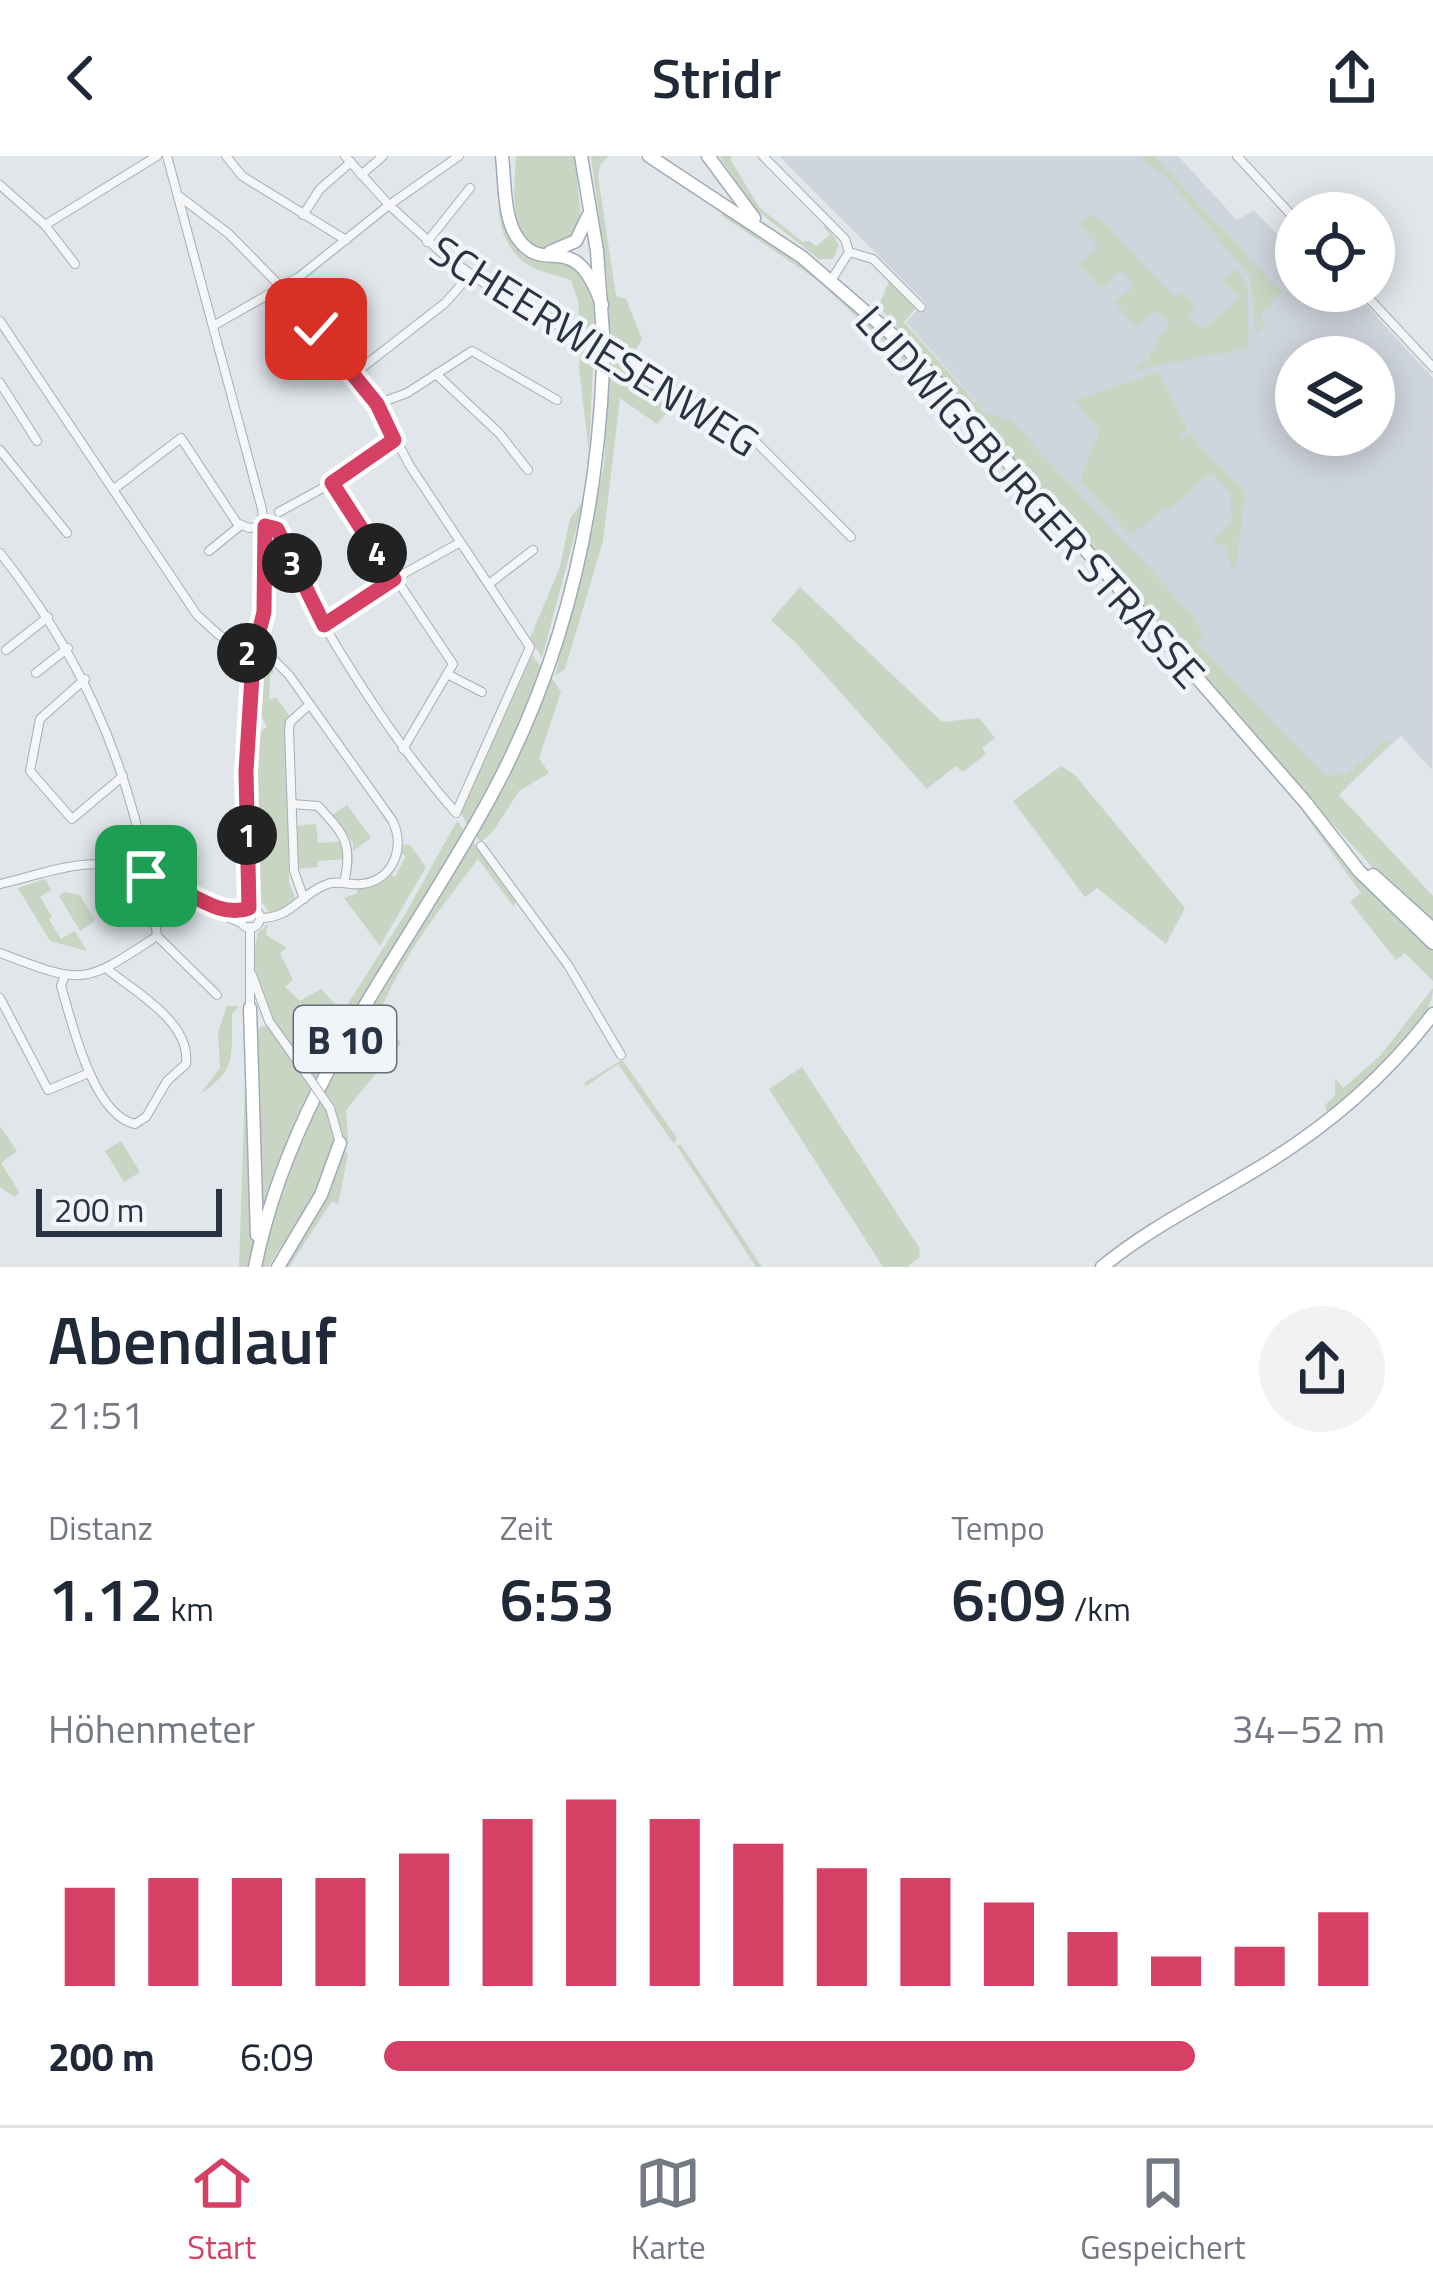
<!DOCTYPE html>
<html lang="de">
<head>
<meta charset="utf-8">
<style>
	body { margin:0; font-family:"Titillium Web",sans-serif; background:#f2f2f3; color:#1f2937; height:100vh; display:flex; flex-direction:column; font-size:45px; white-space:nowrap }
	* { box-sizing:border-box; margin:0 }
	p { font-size:39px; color:#747a83 }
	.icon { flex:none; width:66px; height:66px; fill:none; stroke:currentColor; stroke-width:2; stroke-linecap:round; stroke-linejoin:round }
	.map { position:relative; height:1111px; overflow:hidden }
	.sheet { display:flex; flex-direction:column; background:#fff; flex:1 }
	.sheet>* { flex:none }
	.controls { position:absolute; left:1275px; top:36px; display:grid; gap:24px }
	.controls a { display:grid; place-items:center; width:120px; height:120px; border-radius:50%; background:#fff; box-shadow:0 6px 30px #0003; font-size:60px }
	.scale { position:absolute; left:36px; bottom:30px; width:186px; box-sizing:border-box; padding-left:12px; border:6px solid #283443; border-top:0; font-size:33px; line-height:42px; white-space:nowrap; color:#283443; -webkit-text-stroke:9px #f1f4f8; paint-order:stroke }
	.pin { position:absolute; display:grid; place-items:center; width:102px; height:102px; color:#fff; margin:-51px; border-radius:24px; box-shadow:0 6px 18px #0006 }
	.km { position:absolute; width:60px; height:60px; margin:-30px; border-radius:50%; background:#222; color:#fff; font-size:33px; line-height:60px; text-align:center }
	.round { display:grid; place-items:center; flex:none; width:126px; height:126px; border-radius:63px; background:#f2f2f3 }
	.summary { display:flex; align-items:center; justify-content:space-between; height:204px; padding:0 48px }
	h1 { font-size:66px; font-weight:600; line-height:90px }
	.metrics { display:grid; grid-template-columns:repeat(3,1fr); gap:18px; height:204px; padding:12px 48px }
	.metrics div { display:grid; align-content:center }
	.metrics b { font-size:60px; font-weight:600 }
	.metrics small { font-size:33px; font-weight:400 }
	.metrics p { font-size:33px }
	.chart { height:336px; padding:24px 48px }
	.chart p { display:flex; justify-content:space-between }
	.chart svg { width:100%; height:216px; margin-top:12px; stroke:#d54064; stroke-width:6 }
	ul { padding:0 48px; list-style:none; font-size:39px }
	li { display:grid; grid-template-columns:192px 144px 1fr; align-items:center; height:90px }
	li i { height:30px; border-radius:15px; background:#d54064 }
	header { display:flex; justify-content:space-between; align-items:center; height:156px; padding:0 48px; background:#fff; font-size:54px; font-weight:600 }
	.tabs { display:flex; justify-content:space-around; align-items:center; height:168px; border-top:3px solid #e0e1e3; background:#fff; font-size:33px; color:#747a83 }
	.tabs a { display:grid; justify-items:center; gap:6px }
	.tabs .active { color:#d54064 }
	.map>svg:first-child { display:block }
</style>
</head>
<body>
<header><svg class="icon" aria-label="back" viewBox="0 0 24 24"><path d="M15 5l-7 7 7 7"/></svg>Stridr<svg class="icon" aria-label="share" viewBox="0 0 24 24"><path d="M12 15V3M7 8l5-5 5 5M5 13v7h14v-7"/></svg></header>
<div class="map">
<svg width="1433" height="1111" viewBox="0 0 1433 1111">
	<rect width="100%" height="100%" fill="#e1e6ea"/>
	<path fill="#cfd5dd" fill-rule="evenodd" d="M 779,0 L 1178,0 L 1237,64 L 1254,54 L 1296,98 L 1296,135 L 1334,138 L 1353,135 L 1433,222 L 1432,614 L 1401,580 L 1326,648 L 906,166 L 925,146 ZM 1296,201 L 1374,201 L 1374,279 L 1296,279 Z"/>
	<g fill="#c8d5c2">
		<path d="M 516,0 L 575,0 L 581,64 L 568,84 L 543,93 L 525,86 C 511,56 514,33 516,0 Z"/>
		<polygon points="591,0 609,0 601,7 598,20 616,140 626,143 642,183 630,203 610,192 607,121"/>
		<polygon points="719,0 732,0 730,3 759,51 803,86 809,85 816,90 830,79 823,70 827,71 839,89 833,103 819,103 755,53"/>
		<polygon points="1154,0 1282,136 1261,157 1264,170 1256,178 1250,120 1166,21 1139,1"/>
		<path d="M 502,29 C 516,113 511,83 579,111 L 592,135 L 596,183 L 577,175 L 579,148 L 571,124 C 557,119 537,116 525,107 C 501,89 494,56 502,29 Z"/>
		<polygon points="725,54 844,140 907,196 1241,578 1250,593 1289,633 1377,741 1433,792 1433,825 1405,797 1396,804 1350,746 1361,737 1297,648 944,242 816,123 721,59"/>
		<polygon points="1089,59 1097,59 1175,142 1182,137 1195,151 1188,159 1202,174 1239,142 1223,124 1236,112 1248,131 1248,192 1136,214 1138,207 1148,204 1158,182 1170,169 1156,154 1137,171 1115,147 1134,130 1121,114 1100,132 1079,108 1098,91 1079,69"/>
		<polygon points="890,123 916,152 904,166 984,256 1011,265 1192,458 1203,479 1197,486 1325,620 1347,618 1385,585 1391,587 1339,639 1433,740 1433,766 1378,717 1326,661 904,182 879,149"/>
		<polygon points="583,183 594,190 589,296 579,211"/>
		<polygon points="615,201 681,240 657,268 620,242 603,385 565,513 555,520 604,311 610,209"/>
		<polygon points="1158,216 1187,272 1178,282 1181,285 1189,277 1245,337 1236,411 1232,414 1226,392 1212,385 1232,367 1230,337 1211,316 1168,355 1165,352 1131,380 1080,325 1100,275 1074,244"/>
		<polygon points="584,344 542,502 530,482 560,411 570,362"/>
		<polygon points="800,431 942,566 979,562 995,582 982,592 986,598 963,616 956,610 927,633 799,490 771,464"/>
		<polygon points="532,499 541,511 526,559 467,669 461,656"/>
		<path d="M 271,509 L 274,515 L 270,520 L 269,544 L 276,541 L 291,562 L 287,569 L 289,727 L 295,741 C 291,751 280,757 270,757 L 256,739 L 252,665 L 255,588 L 257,578 L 267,571 L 258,553 L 264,515 Z"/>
		<path d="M 551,521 L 561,536 L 539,602 L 549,617 L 519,635 L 494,674 L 481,686 L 476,680 C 503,629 530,575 551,521 Z"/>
		<polygon points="1061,610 1075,619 1185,752 1166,788 1097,732 1085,741 1013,645"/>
		<polygon points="347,649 371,682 353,695 353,687 332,659"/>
		<path d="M 457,665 L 464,674 L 459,686 L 382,807 L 316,925 C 284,883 242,833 258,777 L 268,768 L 266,779 L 287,792 L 280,797 L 293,824 L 285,831 L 300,845 L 321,833 L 335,848 L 347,849 L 407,755 Z"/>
		<polygon points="316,668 318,687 344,685 346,703 318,705 318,711 296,713 294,670"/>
		<path d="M 473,686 L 516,742 L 514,751 L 478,703 C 440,753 402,800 379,859 L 401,887 L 346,954 L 348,983 L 344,985 L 336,958 L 323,933 Z"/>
		<polygon points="404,688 410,689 426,711 380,790 344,742 357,737 357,733 377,728 390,718 395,721 406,700 401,698"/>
		<polygon points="45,723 51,734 40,741 52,761 49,764 61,783 75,775 87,795 50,785 18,732"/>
		<polygon points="64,736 80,739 95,765 80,775 59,740"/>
		<path d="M 1433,832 C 1433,873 1357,933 1327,957 L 1325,949 L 1335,939 L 1335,922 L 1343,932 L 1380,900 Z"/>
		<path d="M 227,850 L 239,850 L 232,858 C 231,898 238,914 201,937 L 220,912 L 218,876 Z"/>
		<polygon points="261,870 269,871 312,933 265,1049 261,1046 256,878"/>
		<polygon points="246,897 256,1073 249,1111 239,1111"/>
		<polygon points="622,904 677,982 674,988 618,908 586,930 584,927"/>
		<polygon points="802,911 920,1093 919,1102 907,1111 883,1111 769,933"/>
		<path d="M 318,942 C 326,954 337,970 336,985 C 332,1033 290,1072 268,1111 L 260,1111 L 272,1055 Z"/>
		<polygon points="0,970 17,995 1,1007 19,1036 15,1041 0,1031"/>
		<polygon points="121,985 140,1016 124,1026 105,995"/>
		<polygon points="681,989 762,1111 756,1111 677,990"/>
		<polygon points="343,991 348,999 338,1048 332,1045 289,1111 274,1111 329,1032"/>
	</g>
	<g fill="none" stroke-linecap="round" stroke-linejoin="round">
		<g stroke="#a6adb5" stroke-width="10">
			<g id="minor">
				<polyline points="167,0 262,353 266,398 263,486"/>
				<polyline points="226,0 242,20 346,84"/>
				<polyline points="345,0 389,49 444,99 505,142 640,212 756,286 851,381"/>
				<polyline points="763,0 845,83 849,96 832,123"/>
				<polyline points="1237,0 1296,64"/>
				<polyline points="361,19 383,0"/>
				<polyline points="0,29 45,69 75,108"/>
				<path d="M 179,40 L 229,78 L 280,130 L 354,218 L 377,248 L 410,310 L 530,491 L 456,657 C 400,593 355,524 313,450 C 299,425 292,388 271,368 L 265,370"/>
				<polyline points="303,59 320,33 351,6"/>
				<polyline points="45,69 157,0"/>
				<polyline points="427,86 470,32"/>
				<polyline points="849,96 873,103 921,151"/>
				<polyline points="1362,135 1433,211"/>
				<polyline points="0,165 197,459 219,479 247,495"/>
				<polyline points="213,170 299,121 389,49 459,0"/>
				<polyline points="354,218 445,147 470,119"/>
				<polyline points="436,218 499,277 528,314"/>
				<polyline points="0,227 37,285"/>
				<polyline points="377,248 407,237 472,195 557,244"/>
				<polyline points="0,294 67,377"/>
				<polyline points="332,327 453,508 403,593"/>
				<polyline points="114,333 181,282 237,367 249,372 265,370"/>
				<polyline points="279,356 332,327 394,284"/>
				<polyline points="209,395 241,369"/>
				<path d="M 0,397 C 77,494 125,598 148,720"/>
				<polyline points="489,428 533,394"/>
				<polyline points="324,469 394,423 459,387"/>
				<circle cx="258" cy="495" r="11"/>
				<polyline points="6,494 48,461"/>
				<polyline points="36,517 68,492"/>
				<polyline points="447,518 482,536"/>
				<polyline points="85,523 40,563 30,615 72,663 123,620"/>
				<polyline points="250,561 258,506"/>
				<path d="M 292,648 L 318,650 C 345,679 353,688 344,727"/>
				<polyline points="481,690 568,809 621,899"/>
				<circle cx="149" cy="727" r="7"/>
				<path d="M 154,721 C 184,730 211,759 242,755"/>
				<path d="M 0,728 C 47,718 98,692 143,723"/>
				<path d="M 156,729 C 187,736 211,757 242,767"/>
				<polyline points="151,734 157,780 217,839"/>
				<polyline points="304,743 294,715 289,574 290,566 308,550"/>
				<polyline points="249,752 246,615 253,505"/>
				<circle cx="250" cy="762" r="10"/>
				<path d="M 260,762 C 292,762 298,740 325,729 C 337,723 350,730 362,728 C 394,724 406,690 392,664 L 289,519 L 268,498"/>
				<polyline points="250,771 250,852"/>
				<path d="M 0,797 C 84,829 83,829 157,780"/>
				<path d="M 65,819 L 61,830 C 72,867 93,959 135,968 L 146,961 L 167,925 L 186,908 C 191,866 135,836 107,813"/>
				<polyline points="252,819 269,865 305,916"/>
				<polyline points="0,842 48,934 89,917"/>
				<polyline points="330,952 340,987"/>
			</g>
		</g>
		<g stroke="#a0abb7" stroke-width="15">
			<g id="major">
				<path d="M 502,0 C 505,24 503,64 519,84 C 547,121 574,69 602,149"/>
				<polyline points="581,0 597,95 603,178"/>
				<polyline points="649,0 802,101 904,189 1106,417 1306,647 1359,715 1433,787"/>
				<polyline points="708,0 754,62"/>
				<polyline points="550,96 576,85 588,60"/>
				<polyline points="1373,719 1433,773"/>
				<polyline points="250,852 257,1079"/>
				<path d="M 255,1111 C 290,933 407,796 491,640 C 563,507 597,361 603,211"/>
				<polyline points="278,1111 321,1039 340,987"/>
				<path d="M 1102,1111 C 1148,1073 1201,1047 1252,1016 C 1322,975 1384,923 1433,858"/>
			</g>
		</g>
		<use href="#minor" stroke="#f4f6f8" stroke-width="8"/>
		<use href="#major" stroke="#fff" stroke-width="12"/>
		<g stroke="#a6adb5" stroke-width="10" stroke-linecap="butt">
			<polyline id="minor-bridge" points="305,916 330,952"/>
		</g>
		<g stroke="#a0abb7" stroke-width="15" stroke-linecap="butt">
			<polyline id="major-bridge" points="603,178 603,211"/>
		</g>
		<use href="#minor-bridge" stroke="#f4f6f8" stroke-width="8"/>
		<use href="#major-bridge" stroke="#fff" stroke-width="12"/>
	</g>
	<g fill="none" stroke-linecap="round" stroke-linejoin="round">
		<g stroke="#fff" stroke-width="24">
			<path id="route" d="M 146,720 C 181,726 216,765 249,752 L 246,615 L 253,505 L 247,495 L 250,488 L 257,484 L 264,456 L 265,370 L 277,373 L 324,469 L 394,423 L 332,327 L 394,284 L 377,248 L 316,173"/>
		</g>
		<use href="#route" stroke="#d54064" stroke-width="15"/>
	</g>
	<g text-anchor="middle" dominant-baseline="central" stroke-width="9" stroke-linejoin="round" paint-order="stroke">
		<rect fill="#f1f4f8" stroke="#646e79" stroke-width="3" x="294" y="850" width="102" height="66" rx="9"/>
		<g font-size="39" font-weight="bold" fill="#283443">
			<text x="345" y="883">B 10</text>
		</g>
		<g font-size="42" fill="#283443" stroke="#f1f4f8">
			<text transform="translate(595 189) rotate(32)">SCHEERWIESENWEG</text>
			<text transform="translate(1031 340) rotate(48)">LUDWIGSBURGER STRASSE</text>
		</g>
	</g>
</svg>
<div class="controls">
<a><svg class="icon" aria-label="locate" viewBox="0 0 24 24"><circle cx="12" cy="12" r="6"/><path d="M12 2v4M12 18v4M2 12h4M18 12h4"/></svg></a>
<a><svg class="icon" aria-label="layers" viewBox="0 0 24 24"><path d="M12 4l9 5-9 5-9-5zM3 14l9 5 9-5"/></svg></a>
</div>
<div class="scale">200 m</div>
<div class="pin" style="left:146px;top:720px;background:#1e9e55"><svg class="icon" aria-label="arrive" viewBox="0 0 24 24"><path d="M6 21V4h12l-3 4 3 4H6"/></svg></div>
<div class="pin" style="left:316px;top:173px;background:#d93025"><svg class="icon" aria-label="check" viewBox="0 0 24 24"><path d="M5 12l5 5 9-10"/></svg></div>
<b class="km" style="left:247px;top:679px">1</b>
<b class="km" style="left:247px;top:497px">2</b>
<b class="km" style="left:292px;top:407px">3</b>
<b class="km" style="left:377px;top:397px">4</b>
</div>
<section class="sheet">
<div class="summary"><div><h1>Abendlauf</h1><p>21:51</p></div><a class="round"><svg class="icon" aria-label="share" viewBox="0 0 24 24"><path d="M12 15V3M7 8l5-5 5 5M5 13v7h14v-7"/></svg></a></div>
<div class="metrics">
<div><p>Distanz</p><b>1.12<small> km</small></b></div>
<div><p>Zeit</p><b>6:53</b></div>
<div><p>Tempo</p><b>6:09<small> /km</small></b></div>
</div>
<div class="chart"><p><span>Höhenmeter</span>34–52 m</p>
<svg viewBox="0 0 160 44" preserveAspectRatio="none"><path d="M5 44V24M15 44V22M25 44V22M35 44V22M45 44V17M55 44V10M65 44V6M75 44V10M85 44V15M95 44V20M105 44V22M115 44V27M125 44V33M135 44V38M145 44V36M155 44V29"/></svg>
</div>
<ul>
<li><b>200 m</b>6:09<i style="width:81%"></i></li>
</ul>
</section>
<nav class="tabs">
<a class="active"><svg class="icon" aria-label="home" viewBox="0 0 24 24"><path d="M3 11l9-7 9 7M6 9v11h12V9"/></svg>Start</a>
<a><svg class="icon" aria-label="map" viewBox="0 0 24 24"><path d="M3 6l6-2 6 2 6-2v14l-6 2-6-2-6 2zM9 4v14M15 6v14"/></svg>Karte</a>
<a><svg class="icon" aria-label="saved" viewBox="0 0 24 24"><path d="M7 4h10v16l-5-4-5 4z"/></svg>Gespeichert</a>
</nav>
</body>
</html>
